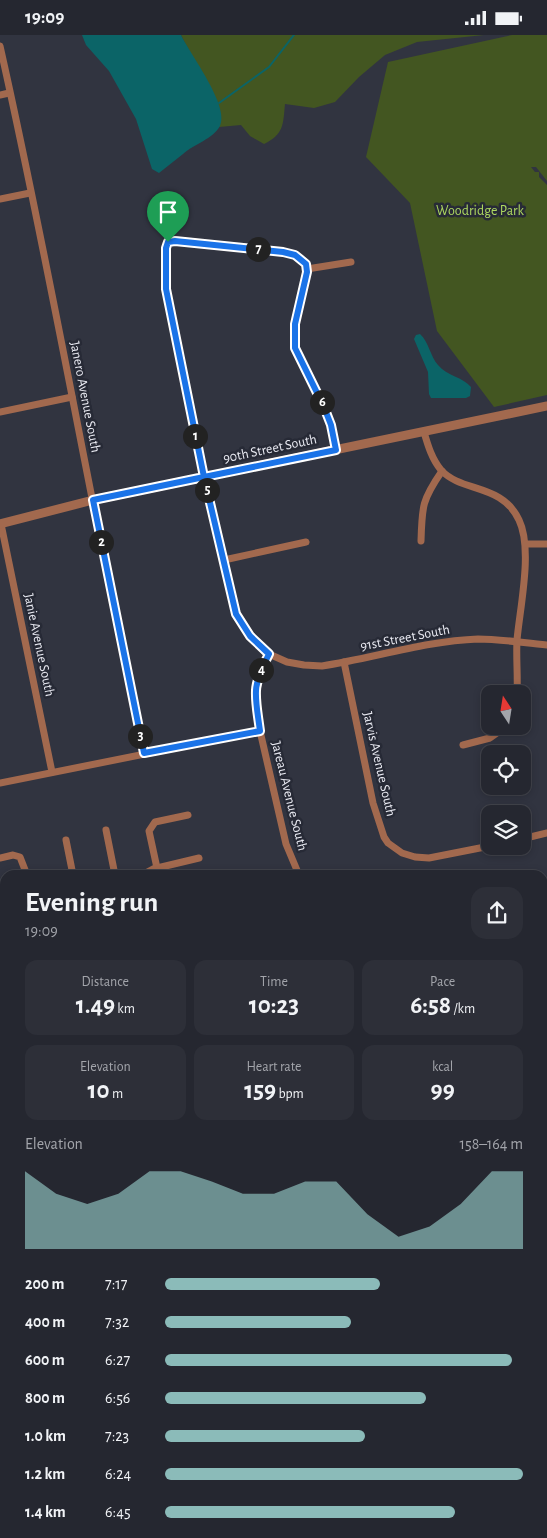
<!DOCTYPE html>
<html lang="en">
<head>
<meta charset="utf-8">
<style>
	body { margin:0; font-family:"Alegreya Sans",sans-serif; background:#2d2f38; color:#f1f3f6; height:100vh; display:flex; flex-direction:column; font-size:19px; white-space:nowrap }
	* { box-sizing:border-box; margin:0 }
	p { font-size:16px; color:#a3a5ab }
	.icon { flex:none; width:28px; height:28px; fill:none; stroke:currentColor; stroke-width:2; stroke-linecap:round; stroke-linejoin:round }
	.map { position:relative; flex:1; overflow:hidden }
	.drawer { position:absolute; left:0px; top:835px; width:548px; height:669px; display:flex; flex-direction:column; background:#252730; border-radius:15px 15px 0 0; box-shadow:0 2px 8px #0003,0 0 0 1px #42444c }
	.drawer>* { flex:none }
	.needle { width:32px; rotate:348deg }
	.tools { position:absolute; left:481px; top:650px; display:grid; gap:10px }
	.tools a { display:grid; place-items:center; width:50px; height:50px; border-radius:10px; background:#252730; box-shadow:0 2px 8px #0003,0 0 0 1px #42444c; font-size:25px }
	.pin { position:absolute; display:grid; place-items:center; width:42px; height:42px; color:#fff; margin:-51px -21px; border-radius:50% 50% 50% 0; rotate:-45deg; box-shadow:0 0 5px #0007 }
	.pin .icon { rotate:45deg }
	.km { position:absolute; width:25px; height:25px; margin:-12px; border-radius:50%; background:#222; color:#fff; font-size:14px; line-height:25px; text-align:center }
	.round { display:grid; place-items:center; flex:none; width:52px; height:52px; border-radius:15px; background:#2d2f38 }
	.head { display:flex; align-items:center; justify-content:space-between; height:85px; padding:0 25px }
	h1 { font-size:28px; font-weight:600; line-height:38px }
	.figures { display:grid; grid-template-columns:repeat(3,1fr); gap:8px; height:85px; padding:5px 25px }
	.figures div { display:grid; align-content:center; border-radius:12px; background:#2d2f38; text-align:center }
	.figures b { font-size:25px; font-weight:600 }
	.figures small { font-size:14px; font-weight:400 }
	.figures p { font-size:14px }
	.chart { height:140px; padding:10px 25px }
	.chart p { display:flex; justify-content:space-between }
	.chart svg { width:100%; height:90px; margin-top:5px; fill:#8bbbb9; opacity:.7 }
	ul { padding:0 25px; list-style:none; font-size:16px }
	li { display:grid; grid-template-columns:80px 60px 1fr; align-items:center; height:38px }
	li i { height:12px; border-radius:6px; background:#8bbbb9 }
	.status { display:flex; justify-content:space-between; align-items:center; height:35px; padding:0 25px; background:#252730; direction:ltr }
	.status svg { height:14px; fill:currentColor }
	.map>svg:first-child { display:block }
</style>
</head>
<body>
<div class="status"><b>19:09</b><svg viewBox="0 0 49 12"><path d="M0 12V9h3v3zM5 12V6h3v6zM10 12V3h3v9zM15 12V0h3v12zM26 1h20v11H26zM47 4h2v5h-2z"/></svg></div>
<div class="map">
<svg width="547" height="1503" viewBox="0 0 547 1503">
	<rect width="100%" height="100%" fill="#313440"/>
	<g fill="#435621">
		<path d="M 181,0 L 484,0 L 417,7 L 385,20 L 359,42 L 335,67 L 314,73 L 285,69 C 283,90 284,99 264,109 L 250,101 L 241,90 L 219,92 C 226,70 191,22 181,0 Z"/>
		<polygon points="512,0 547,0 547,146 536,132 531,132 535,137 539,137 539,142 547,150 547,360 494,372 437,296 410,168 366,122 388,27"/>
	</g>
	<g fill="#0b6467">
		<path d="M 82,0 L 181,0 C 190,19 230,71 220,91 C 213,104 194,109 183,119 C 175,125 167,132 159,138 L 152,134 L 136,84 L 109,36 L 86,10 Z"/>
		<path d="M 420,299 C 429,307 430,321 438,330 C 447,341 463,342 471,352 L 470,361 L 466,363 L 431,363 L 429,359 L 428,337 L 414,304 L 416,300 Z"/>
		<polygon points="5,983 5,1073 3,1079 0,1070 0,984"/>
	</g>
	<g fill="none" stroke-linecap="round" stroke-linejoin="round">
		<polyline stroke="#0b6467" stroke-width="2" points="219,68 269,32 294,0"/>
		<g stroke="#a2694e" stroke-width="7">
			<path d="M 0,11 C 53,246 93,483 144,718"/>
			<polyline points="0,60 9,58"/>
			<polyline points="0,164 30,158"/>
			<polyline points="307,234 351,227"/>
			<polyline points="0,377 72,362"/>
			<path d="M 424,397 C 428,411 432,424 441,435 C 462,458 502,448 519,485 C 533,514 520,572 517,605 C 516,623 518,641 517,659"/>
			<path d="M 335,415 L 331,390 L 324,372 L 295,313 L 295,289 L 307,237 L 306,229 L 295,220 L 283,217 L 175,205 L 168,207 L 166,213 L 166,254 L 174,298 L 204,442 L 237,579 L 251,601 L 269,619 L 287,627 L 304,630 L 322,631 C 374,623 425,606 478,604 C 500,604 524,608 547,610"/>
			<polyline points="1,489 52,737"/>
			<path d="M 421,506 C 422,471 422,465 442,436"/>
			<polyline points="526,509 547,509"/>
			<polyline points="224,525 306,507"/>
			<polyline points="269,619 258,641 255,656 260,696 286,809 299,840"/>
			<polyline points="344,627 373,768 384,802 388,808 402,818 415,822 429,823 490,811"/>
			<polyline points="463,710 490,703 507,691"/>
			<polyline points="0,748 260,696"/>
			<polyline points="106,795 115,840"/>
			<polyline points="522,804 547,798"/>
			<polyline points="66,805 73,840"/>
			<polyline points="0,823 13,820 20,822 27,840"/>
			<polyline points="157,833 149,796 155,787 188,780"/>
			<polyline points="142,840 153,834 199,823"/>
			<polyline points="0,910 5,933"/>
			<polyline points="542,992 547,991"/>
			<polyline points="0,1272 5,1273"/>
			<polyline points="66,1499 67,1503"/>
			<polyline points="0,1501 8,1499"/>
		</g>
		<g stroke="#a2694e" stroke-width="9">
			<polyline points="0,489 93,465 547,371"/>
			<polyline points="0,1189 5,1191"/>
			<polyline points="542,1394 547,1396"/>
		</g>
		<g stroke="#eccfc2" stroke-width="12">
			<polyline points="0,1227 5,1228"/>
			<polyline points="0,1252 5,1254"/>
			<polyline points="542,1431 547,1433"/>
			<polyline points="542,1453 547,1455"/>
		</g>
	</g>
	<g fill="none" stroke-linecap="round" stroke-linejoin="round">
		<g stroke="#fff" stroke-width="10">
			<path id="route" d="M 168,207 L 166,213 L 166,254 L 204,442 L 93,465 L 144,718 L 260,696 C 255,658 251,654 269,619 L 250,601 L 236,579 L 204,442 L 336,415 L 331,390 L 324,372 L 295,313 L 295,289 L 307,237 L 306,229 L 295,220 L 283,217 L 175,206 L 168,207"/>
		</g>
		<use href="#route" stroke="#1a73e8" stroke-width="6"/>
	</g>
	<g text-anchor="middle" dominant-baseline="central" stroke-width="5" stroke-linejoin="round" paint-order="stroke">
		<g font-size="14" fill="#add760" stroke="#272a36">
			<text x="480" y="176">Woodridge Park</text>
		</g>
		<g font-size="14" fill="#eaebf3" stroke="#272a36">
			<text transform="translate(85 362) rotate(79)">Janero Avenue South</text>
			<text transform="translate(270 414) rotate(-12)">90th Street South</text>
			<text transform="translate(405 603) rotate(-11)">91st Street South</text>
			<text transform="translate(39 610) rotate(78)">Janie Avenue South</text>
			<text transform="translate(379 729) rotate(77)">Jarvis Avenue South</text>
			<text transform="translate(289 761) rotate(76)">Jareau Avenue South</text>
		</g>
	</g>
</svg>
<div class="tools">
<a><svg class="needle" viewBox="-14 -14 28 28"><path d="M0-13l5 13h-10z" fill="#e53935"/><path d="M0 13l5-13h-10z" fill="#a3a5ab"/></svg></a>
<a><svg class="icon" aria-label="locate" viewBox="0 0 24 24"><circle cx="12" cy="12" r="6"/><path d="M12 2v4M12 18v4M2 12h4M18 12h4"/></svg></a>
<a><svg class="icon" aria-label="layers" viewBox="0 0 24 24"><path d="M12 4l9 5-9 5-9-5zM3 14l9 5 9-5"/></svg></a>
</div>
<div class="pin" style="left:168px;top:207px;background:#1e9e55"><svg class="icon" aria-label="arrive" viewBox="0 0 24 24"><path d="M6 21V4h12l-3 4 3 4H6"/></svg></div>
<b class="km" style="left:195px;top:401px">1</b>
<b class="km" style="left:101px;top:507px">2</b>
<b class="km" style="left:140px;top:701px">3</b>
<b class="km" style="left:261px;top:635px">4</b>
<b class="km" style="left:207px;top:455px">5</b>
<b class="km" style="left:322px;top:367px">6</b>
<b class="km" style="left:258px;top:214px">7</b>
<section class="drawer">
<div class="head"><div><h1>Evening run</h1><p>19:09</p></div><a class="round"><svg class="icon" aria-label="share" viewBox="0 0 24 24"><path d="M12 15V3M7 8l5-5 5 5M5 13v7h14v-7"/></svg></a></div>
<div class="figures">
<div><p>Distance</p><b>1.49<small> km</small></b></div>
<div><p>Time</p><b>10:23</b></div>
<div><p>Pace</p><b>6:58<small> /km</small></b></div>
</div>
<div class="figures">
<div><p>Elevation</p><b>10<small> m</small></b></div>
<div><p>Heart rate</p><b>159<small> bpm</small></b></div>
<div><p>kcal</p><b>99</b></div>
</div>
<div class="chart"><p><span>Elevation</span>158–164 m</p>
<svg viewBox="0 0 160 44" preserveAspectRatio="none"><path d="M0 44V6L10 17L20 22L30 17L40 6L50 6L60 11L70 17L80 17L90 11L100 11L110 27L120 38L130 33L140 22L150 6L160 6V44z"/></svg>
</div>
<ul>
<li><b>200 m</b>7:17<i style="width:60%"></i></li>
<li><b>400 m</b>7:32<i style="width:52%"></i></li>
<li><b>600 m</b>6:27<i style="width:97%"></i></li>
<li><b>800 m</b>6:56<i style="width:73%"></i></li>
<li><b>1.0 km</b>7:23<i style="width:56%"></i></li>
<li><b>1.2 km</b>6:24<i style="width:100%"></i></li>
<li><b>1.4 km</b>6:45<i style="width:81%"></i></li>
</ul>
</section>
</div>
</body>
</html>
